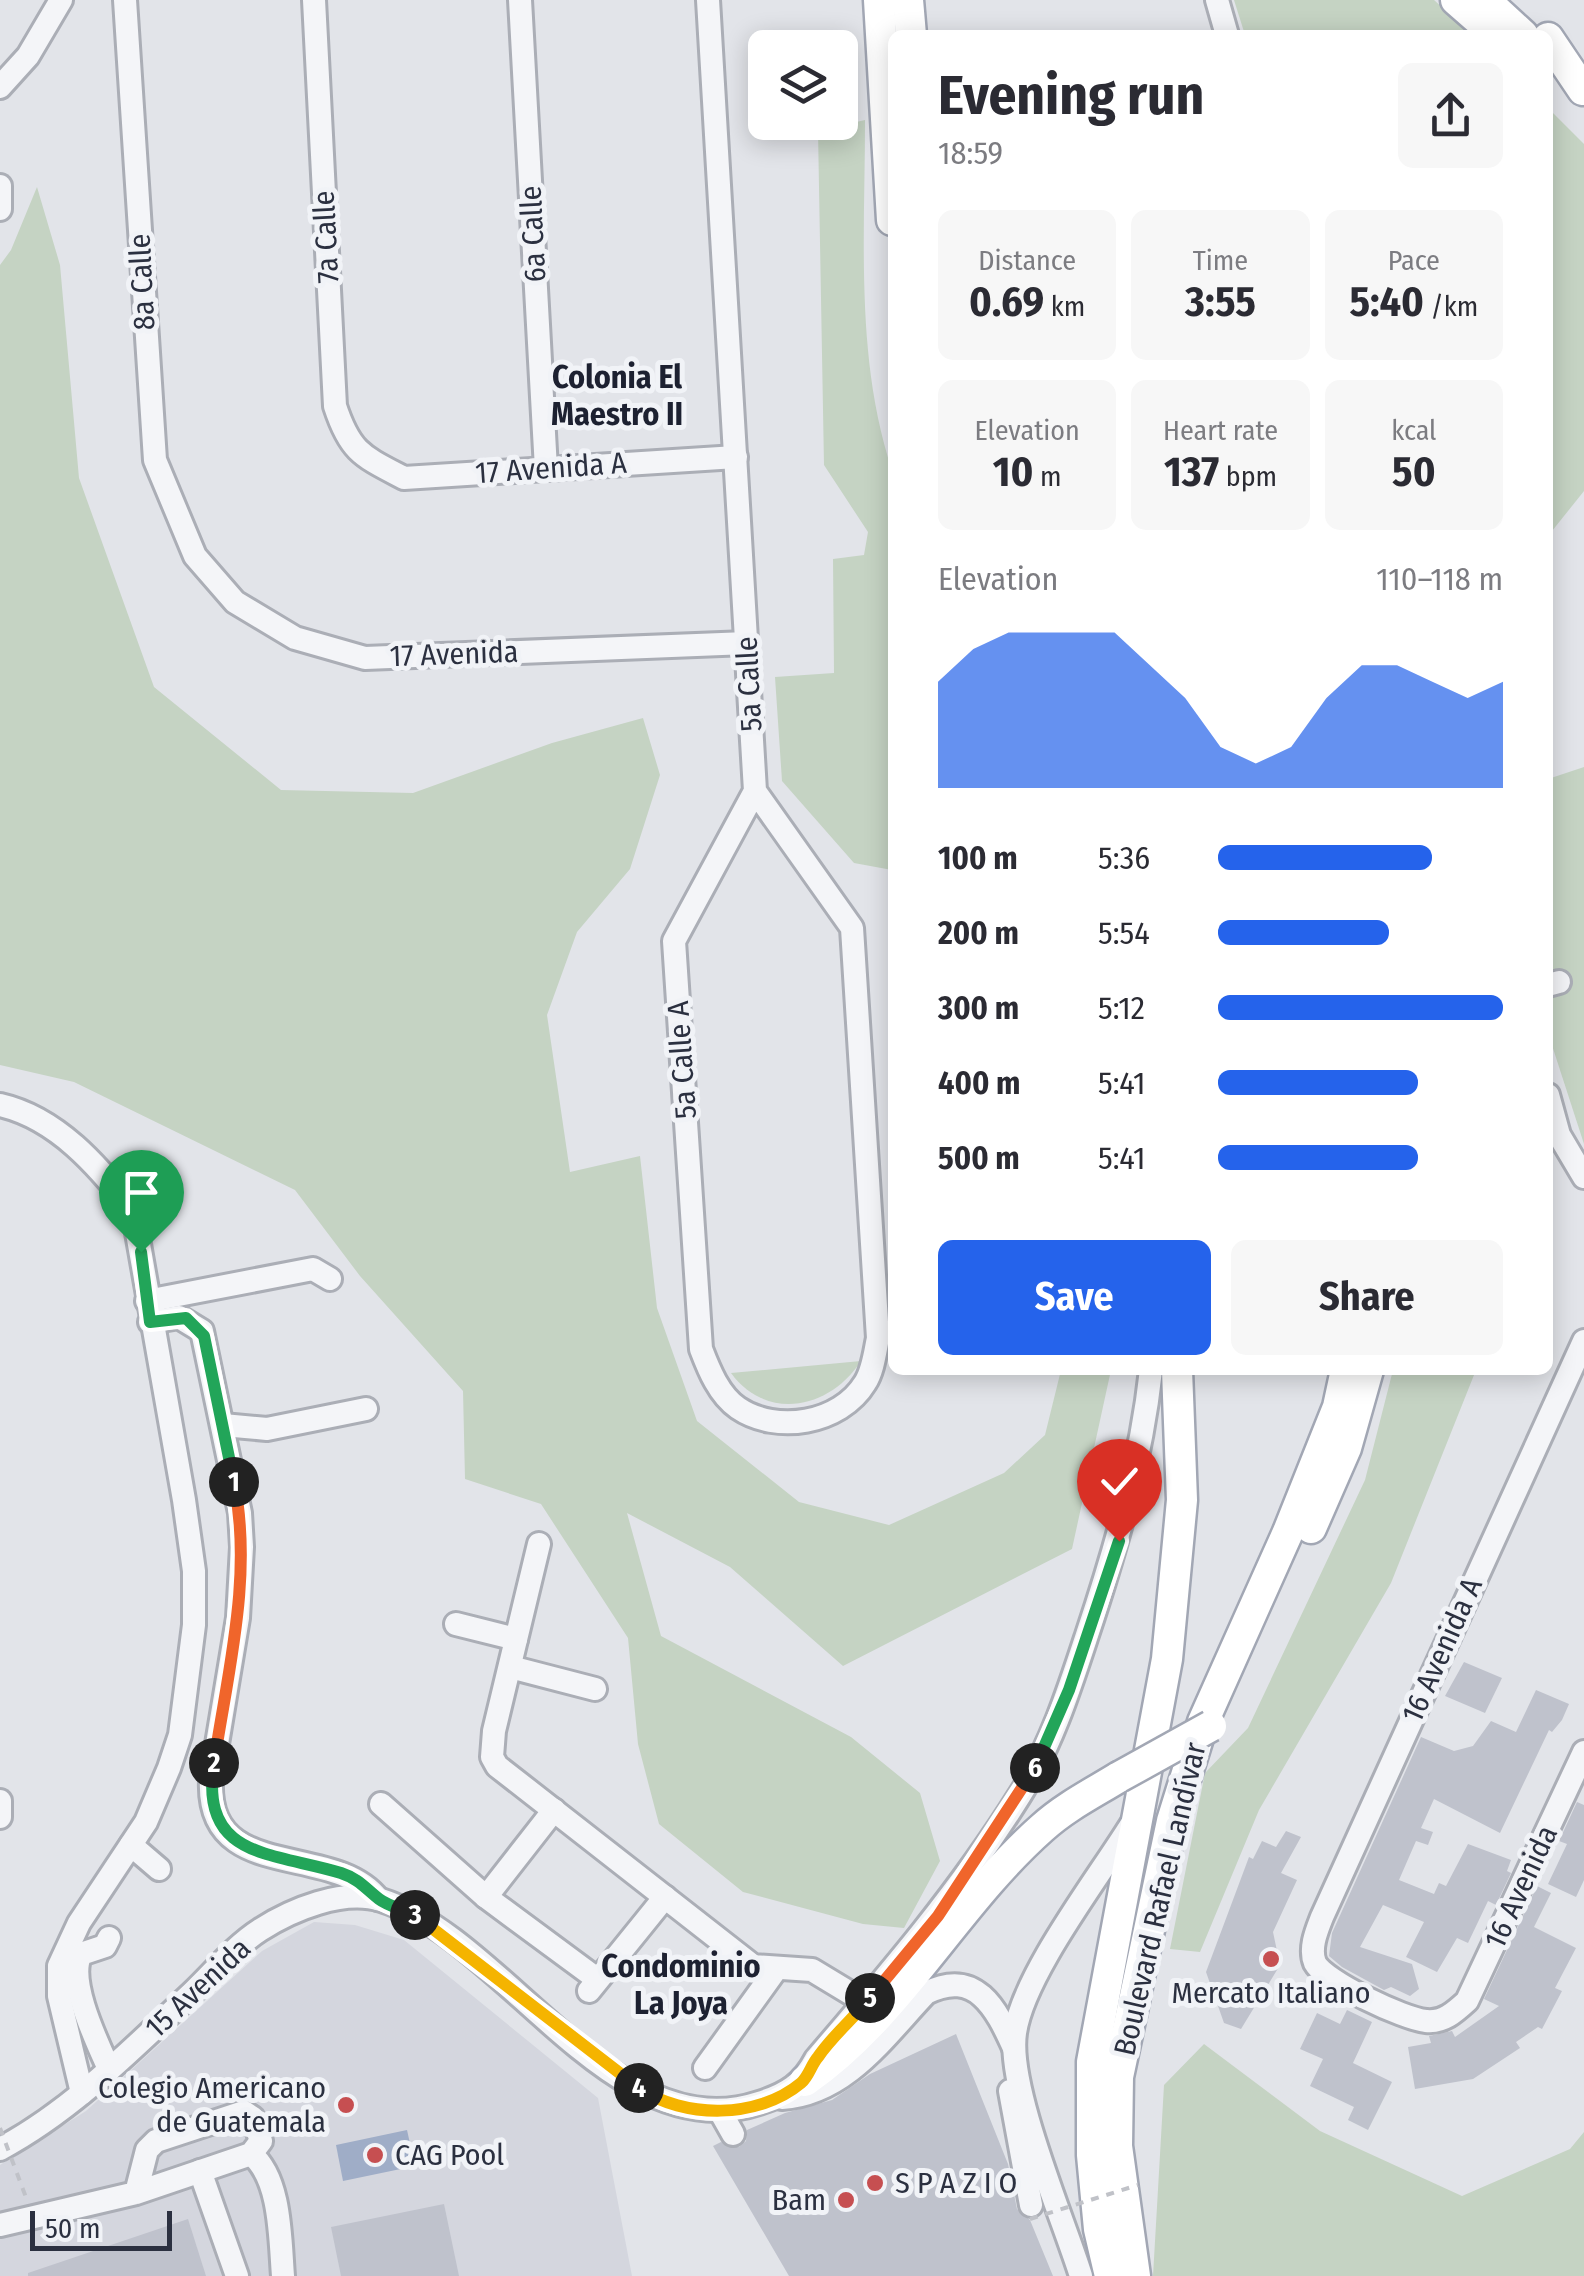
<!DOCTYPE html>
<html lang="en">
<head>
<meta charset="utf-8">
<style>
	body { margin:0; font-family:"Fira Sans Condensed",sans-serif; background:#f7f7f7; color:#2b2b33; height:100vh; display:flex; flex-direction:column; font-size:38px; white-space:nowrap }
	* { box-sizing:border-box; margin:0 }
	p { font-size:32px; color:#7c7c81 }
	.icon { flex:none; width:55px; height:55px; fill:none; stroke:currentColor; stroke-width:2; stroke-linecap:round; stroke-linejoin:round }
	.map { position:relative; flex:1; overflow:hidden }
	.sheet { position:absolute; left:888px; top:30px; width:665px; height:1345px; display:flex; flex-direction:column; background:#fff; border-radius:15px; box-shadow:0 5px 25px #0003 }
	.sheet>* { flex:none }
	.controls { position:absolute; left:748px; top:30px; display:grid; gap:20px }
	.controls a { display:grid; place-items:center; width:110px; height:110px; border-radius:15px; background:#fff; box-shadow:0 5px 25px #0003; font-size:50px }
	.scale { position:absolute; left:30px; bottom:25px; width:142px; box-sizing:border-box; padding-left:10px; border:5px solid #2b3040; border-top:0; font-size:28px; line-height:35px; white-space:nowrap; color:#2b3040; -webkit-text-stroke:8px #f1f3f7; paint-order:stroke }
	.pin { position:absolute; display:grid; place-items:center; width:85px; height:85px; color:#fff; margin:-102px -42px; border-radius:50% 50% 50% 0; rotate:-45deg; box-shadow:0 0 10px #0007 }
	.pin .icon { rotate:45deg }
	.km { position:absolute; width:50px; height:50px; margin:-25px; border-radius:50%; background:#222; color:#fff; font-size:28px; line-height:50px; text-align:center }
	.round { display:grid; place-items:center; flex:none; width:105px; height:105px; border-radius:15px; background:#f7f7f7 }
	.head { display:flex; align-items:center; justify-content:space-between; height:170px; padding:0 50px }
	h1 { font-size:55px; font-weight:700; line-height:75px }
	.figures { display:grid; grid-template-columns:repeat(3,1fr); gap:15px; height:170px; padding:10px 50px }
	.figures div { display:grid; align-content:center; border-radius:15px; background:#f7f7f7; text-align:center }
	.figures b { font-size:42px; font-weight:700 }
	.figures small { font-size:28px; font-weight:400 }
	.figures p { font-size:28px }
	.chart { height:280px; padding:20px 50px }
	.chart p { display:flex; justify-content:space-between }
	.chart svg { width:100%; height:180px; margin-top:10px; fill:#2563eb; opacity:.7 }
	.action { display:flex; gap:20px; margin-top:auto; padding:20px 50px }
	.action a { flex:1; height:115px; border-radius:15px; background:#2563eb; color:#fff; font-size:40px; font-weight:700; line-height:115px; text-align:center }
	.action a+a { background:#f7f7f7; color:#2b2b33 }
	ul { padding:0 50px; list-style:none; font-size:32px }
	li { display:grid; grid-template-columns:160px 120px 1fr; align-items:center; height:75px }
	li i { height:25px; border-radius:12px; background:#2563eb }
	.map>svg:first-child { display:block }
</style>
</head>
<body>
<div class="map">
<svg width="1584" height="2276" viewBox="0 0 1584 2276">
	<rect width="100%" height="100%" fill="#e2e4e9"/>
	<polygon fill="#d4d6de" points="314,1922 355,1925 404,1940 598,2098 632,2276 0,2276 0,2165 86,2111 262,1951"/>
	<g fill="#c5d3c3">
		<polygon points="1234,0 1434,0 1473,35 1245,35"/>
		<polygon points="1548,108 1584,144 1584,491 1548,536"/>
		<path d="M 865,120 C 865,237 855,358 892,470 L 892,870 L 854,863 L 782,781 L 775,677 L 834,673 L 833,559 L 864,555 L 868,532 L 824,465 L 818,131 Z"/>
		<polygon points="37,187 60,265 79,478 154,687 281,790 413,793 552,743 643,718 660,775 630,869 577,932 547,1015 570,1172 640,1156 657,1308 697,1421 799,1502 889,1525 1004,1473 1045,1435 1061,1370 1111,1370 1072,1549 843,1666 730,1567 627,1513 661,1636 851,1737 920,1793 940,1861 904,1928 863,1924 743,1892 659,1824 638,1744 628,1638 541,1504 465,1479 463,1391 360,1276 295,1190 74,1082 0,1065 0,265 11,250"/>
		<polygon points="1584,767 1584,1144 1548,1033 1548,779"/>
		<path d="M 861,1361 C 830,1409 767,1422 731,1373 Z"/>
		<polygon points="1393,1370 1476,1370 1391,1583 1259,1810 1200,1952 1170,1949 1205,1773 1248,1728 1365,1480"/>
		<polygon points="1204,2044 1320,2131 1462,2196 1570,2149 1584,2132 1584,2276 1153,2276 1164,2085"/>
	</g>
	<polygon fill="#9fadc7" points="407,2130 415,2166 343,2181 336,2145"/>
	<g fill="#bfc2cc">
		<polygon points="1464,1662 1502,1678 1485,1713 1445,1696"/>
		<polygon points="1536,1690 1569,1704 1562,1720 1552,1732 1549,1730 1500,1833 1434,1799 1421,1828 1433,1832 1428,1845 1416,1841 1399,1880 1434,1894 1439,1883 1446,1886 1468,1844 1511,1860 1507,1871 1511,1873 1496,1905 1488,1901 1468,1943 1457,1938 1437,1972 1406,1957 1424,1922 1383,1905 1360,1947 1412,1964 1419,1989 1410,1996 1391,1987 1384,1990 1342,1967 1329,1956 1332,1933 1421,1737 1454,1751 1473,1746 1491,1721 1516,1732"/>
		<polygon points="1577,1802 1584,1805 1584,1880 1576,1897 1548,1884 1567,1844 1559,1841"/>
		<polygon points="1286,1831 1301,1837 1281,1873 1297,1880 1273,1932 1280,1965 1241,2029 1224,2023 1206,1972 1249,1857 1253,1859 1262,1841 1276,1847"/>
		<polygon points="1537,1886 1551,1893 1534,1927 1576,1948 1555,1988 1562,1991 1542,2029 1538,2027 1516,2042 1520,2048 1473,2079 1415,2089 1408,2047 1431,2043 1429,2036 1452,2031 1455,2037 1499,2006 1484,1999"/>
		<polygon points="1347,2010 1372,2022 1353,2063 1392,2082 1368,2130 1348,2120 1354,2107 1310,2086 1323,2059 1300,2049 1317,2013 1340,2024"/>
		<polygon points="956,2034 1008,2164 1017,2209 1030,2220 1053,2276 789,2276 713,2146 721,2142 739,2147 746,2141 747,2130 785,2113 832,2100 870,2074"/>
		<polygon points="444,2204 459,2276 341,2276 331,2227"/>
		<polygon points="188,2219 206,2276 28,2276 28,2273"/>
	</g>
	<g fill="none" stroke-linecap="round" stroke-linejoin="round">
		<g stroke="#abaeb6" stroke-width="28">
			<g id="minor">
				<polyline points="125,0 155,460 195,556 235,602 295,638 365,658 747,643"/>
				<path d="M 314,0 L 335,406 C 350,452 362,456 404,478 L 736,457"/>
				<polyline points="520,0 546,469"/>
				<path d="M 708,0 L 755,791 L 852,928 L 878,1338 C 875,1352 873,1371 865,1383 C 840,1424 776,1434 738,1408 C 719,1395 709,1370 701,1349 L 674,941 L 755,791"/>
				<polyline points="1217,0 1227,35"/>
				<polyline points="0,87 28,56 61,0"/>
				<polyline points="0,186 0,209"/>
				<polyline points="1548,985 1559,982"/>
				<polyline points="1548,1095 1559,1135 1584,1177"/>
				<path d="M 0,1105 C 57,1118 98,1166 133,1210 L 184,1500 L 194,1571 L 194,1625 L 180,1735 L 169,1768 L 146,1822 L 79,1923 L 59,1966 L 59,1996 L 82,2093"/>
				<polyline points="147,1301 313,1269 330,1279"/>
				<path d="M 150,1322 L 179,1317 L 202,1331 L 240,1513 L 242,1547 L 238,1618 L 211,1780 C 206,1885 333,1841 378,1899"/>
				<path d="M 1584,1341 L 1322,1917 C 1317,1930 1309,1948 1315,1963 C 1325,1982 1404,2019 1426,2021 C 1443,2023 1455,2012 1467,2001 L 1584,1752"/>
				<polyline points="223,1425 267,1429 366,1409"/>
				<polyline points="539,1544 494,1731 492,1757 497,1766 753,1966 812,1970 855,1996 863,2007"/>
				<polyline points="456,1624 516,1639"/>
				<polyline points="510,1667 595,1689"/>
				<polyline points="0,1801 0,1817"/>
				<polyline points="381,1804 486,1897 554,1810"/>
				<polyline points="131,1845 159,1869"/>
				<polyline points="486,1897 597,1979"/>
				<path d="M 109,1938 L 105,1946 L 81,1954 C 67,1981 97,2042 109,2069"/>
				<polyline points="589,1991 665,1897"/>
				<polyline points="705,2068 777,1968"/>
				<polyline points="1010,2091 1031,2205"/>
				<path d="M 782,2098 C 846,2094 885,2036 926,1993 C 976,1968 996,2008 1014,2048"/>
				<polyline points="720,2111 733,2134"/>
				<path d="M 0,2149 C 73,2110 133,2048 193,1992 C 214,1972 235,1946 260,1930 C 291,1910 343,1888 381,1900 C 506,1939 614,2151 759,2103 C 787,2094 803,2084 816,2059 C 889,1974 960,1891 1020,1795 C 1051,1746 1069,1690 1087,1635 C 1116,1548 1141,1461 1151,1370"/>
				<path d="M 251,2154 C 281,2178 280,2239 283,2276"/>
				<polyline points="200,2171 237,2276"/>
				<polyline points="0,2225 136,2193 251,2154 261,2141 253,2118 244,2112 156,2141 147,2150 136,2193"/>
				<path d="M 1081,2276 C 1063,2218 1007,2088 1015,2033 C 1023,1975 1099,1877 1131,1825"/>
			</g>
		</g>
		<g stroke="#a2a7b4" stroke-width="35">
			<g id="major">
				<polyline points="879,0 892,220"/>
				<polyline points="908,0 911,35"/>
				<polyline points="1456,0 1496,35"/>
				<polyline points="1487,2 1523,35"/>
				<polyline points="1548,38 1583,90"/>
				<polyline points="1311,1528 1346,1448 1368,1370"/>
				<path d="M 805,2081 C 901,2014 955,1905 1042,1828 C 1065,1807 1093,1793 1119,1777"/>
				<polyline points="1110,2276 1099,2229 1092,2155 1092,2062 1167,1659 1182,1500 1177,1370"/>
				<polyline points="1135,2276 1117,2146 1118,2077 1172,1821 1203,1722 1288,1532 1338,1407 1346,1370"/>
			</g>
		</g>
		<use href="#minor" stroke="#f4f5f8" stroke-width="22"/>
		<use href="#major" stroke="#fff" stroke-width="30"/>
		<g stroke="#a2a7b4" stroke-width="35" stroke-linecap="butt">
			<polyline id="major-bridge" points="1119,1777 1211,1726"/>
		</g>
		<g stroke="#c0c2c8" stroke-width="4" stroke-dasharray="8 8" stroke-linecap="butt">
			<polyline points="0,2128 27,2200"/>
			<polyline points="1030,2219 1138,2185"/>
		</g>
		<use href="#major-bridge" stroke="#fff" stroke-width="30"/>
	</g>
	<g fill="none" stroke-linecap="round" stroke-linejoin="round">
		<g stroke="#fff" stroke-width="20">
			<polyline id="split-1" points="141,1252 150,1322 186,1318 204,1336 234,1482"/>
		</g>
		<g stroke="#fff" stroke-width="20">
			<path id="split-2" d="M 214,1763 C 228,1670 253,1576 234,1482"/>
		</g>
		<g stroke="#fff" stroke-width="20">
			<path id="split-3" d="M 214,1763 C 199,1859 273,1852 341,1873 C 359,1879 365,1888 379,1899 C 388,1906 404,1910 415,1915"/>
		</g>
		<g stroke="#fff" stroke-width="20">
			<polyline id="split-4" points="415,1915 639,2088"/>
		</g>
		<g stroke="#fff" stroke-width="20">
			<path id="split-5" d="M 639,2088 C 684,2119 758,2119 801,2083 C 809,2076 811,2065 818,2057 C 833,2035 854,2018 870,1998"/>
		</g>
		<g stroke="#fff" stroke-width="20">
			<polyline id="split-6" points="870,1998 938,1916 1035,1768"/>
		</g>
		<g stroke="#fff" stroke-width="20">
			<polyline id="split-7" points="1035,1768 1069,1690 1119,1541"/>
		</g>
		<use href="#split-1" stroke="#22a559" stroke-width="12"/>
		<use href="#split-2" stroke="#f0652b" stroke-width="12"/>
		<use href="#split-3" stroke="#22a559" stroke-width="12"/>
		<use href="#split-4" stroke="#f5b400" stroke-width="12"/>
		<use href="#split-5" stroke="#f5b400" stroke-width="12"/>
		<use href="#split-6" stroke="#f0652b" stroke-width="12"/>
		<use href="#split-7" stroke="#22a559" stroke-width="12"/>
	</g>
	<g fill="#c64f51" stroke="#f1f3f7" stroke-width="4">
		<circle cx="1271" cy="1959" r="10"/>
		<circle cx="346" cy="2105" r="10"/>
		<circle cx="375" cy="2155" r="10"/>
		<circle cx="875" cy="2183" r="10"/>
		<circle cx="846" cy="2200" r="10"/>
	</g>
	<g text-anchor="middle" dominant-baseline="central" stroke-width="10" stroke-linejoin="round" paint-order="stroke">
		<g font-size="30" fill="#2b3040" stroke="#f1f3f7">
			<text transform="translate(533 234) rotate(-93)">6a Calle</text>
			<text transform="translate(326 237) rotate(-93)">7a Calle</text>
			<text transform="translate(142 282) rotate(-93)">8a Calle</text>
			<text transform="translate(551 468) rotate(-4)">17 Avenida A</text>
			<text transform="translate(454 654) rotate(-2)">17 Avenida</text>
			<text transform="translate(749 684) rotate(-93)">5a Calle</text>
			<text transform="translate(682 1060) rotate(-94)">5a Calle A</text>
			<text transform="translate(1442 1650) rotate(-66)">16 Avenida A</text>
			<text transform="translate(1521 1887) rotate(-65)">16 Avenida</text>
			<text transform="translate(1160 1899) rotate(-77)">Boulevard Rafael Landívar</text>
			<text transform="translate(198 1988) rotate(-43)">15 Avenida</text>
		</g>
		<g font-size="30" fill="#2b3040" stroke="#f1f3f7" text-anchor="end">
			<text x="1271" y="1993" text-anchor="middle">Mercato Italiano</text>
			<text x="326" y="2088">Colegio Americano<tspan x="326" dy="34">de Guatemala</tspan></text>
			<text x="395" y="2155" text-anchor="start">CAG Pool</text>
			<text x="895" y="2183" text-anchor="start">S P A Z I O</text>
			<text x="826" y="2200">Bam</text>
		</g>
		<g font-size="32" font-weight="bold" fill="#1d2131" stroke="#f1f3f7">
			<text x="617" y="377">Colonia El<tspan x="617" dy="37">Maestro II</tspan></text>
			<text x="681" y="1966">Condominio<tspan x="681" dy="37">La Joya</tspan></text>
		</g>
	</g>
</svg>
<div class="controls">
<a><svg class="icon" aria-label="layers" viewBox="0 0 24 24"><path d="M12 4l9 5-9 5-9-5zM3 14l9 5 9-5"/></svg></a>
</div>
<div class="scale">50 m</div>
<div class="pin" style="left:141px;top:1252px;background:#1e9e55"><svg class="icon" aria-label="arrive" viewBox="0 0 24 24"><path d="M6 21V4h12l-3 4 3 4H6"/></svg></div>
<div class="pin" style="left:1119px;top:1541px;background:#d93025"><svg class="icon" aria-label="check" viewBox="0 0 24 24"><path d="M5 12l5 5 9-10"/></svg></div>
<b class="km" style="left:234px;top:1482px">1</b>
<b class="km" style="left:214px;top:1763px">2</b>
<b class="km" style="left:415px;top:1915px">3</b>
<b class="km" style="left:639px;top:2088px">4</b>
<b class="km" style="left:870px;top:1998px">5</b>
<b class="km" style="left:1035px;top:1768px">6</b>
<section class="sheet">
<div class="head"><div><h1>Evening run</h1><p>18:59</p></div><a class="round"><svg class="icon" aria-label="share" viewBox="0 0 24 24"><path d="M12 15V3M7 8l5-5 5 5M5 13v7h14v-7"/></svg></a></div>
<div class="figures">
<div><p>Distance</p><b>0.69<small> km</small></b></div>
<div><p>Time</p><b>3:55</b></div>
<div><p>Pace</p><b>5:40<small> /km</small></b></div>
</div>
<div class="figures">
<div><p>Elevation</p><b>10<small> m</small></b></div>
<div><p>Heart rate</p><b>137<small> bpm</small></b></div>
<div><p>kcal</p><b>50</b></div>
</div>
<div class="chart"><p><span>Elevation</span>110–118 m</p>
<svg viewBox="0 0 160 44" preserveAspectRatio="none"><path d="M0 44V18L10 10L20 6L30 6L40 6L50 6L60 14L70 22L80 34L90 38L100 34L110 22L120 14L130 14L140 18L150 22L160 18V44z"/></svg>
</div>
<ul>
<li><b>100 m</b>5:36<i style="width:75%"></i></li>
<li><b>200 m</b>5:54<i style="width:60%"></i></li>
<li><b>300 m</b>5:12<i style="width:100%"></i></li>
<li><b>400 m</b>5:41<i style="width:70%"></i></li>
<li><b>500 m</b>5:41<i style="width:70%"></i></li>
</ul>
<div class="action"><a>Save</a><a>Share</a></div>
</section>
</div>
</body>
</html>
